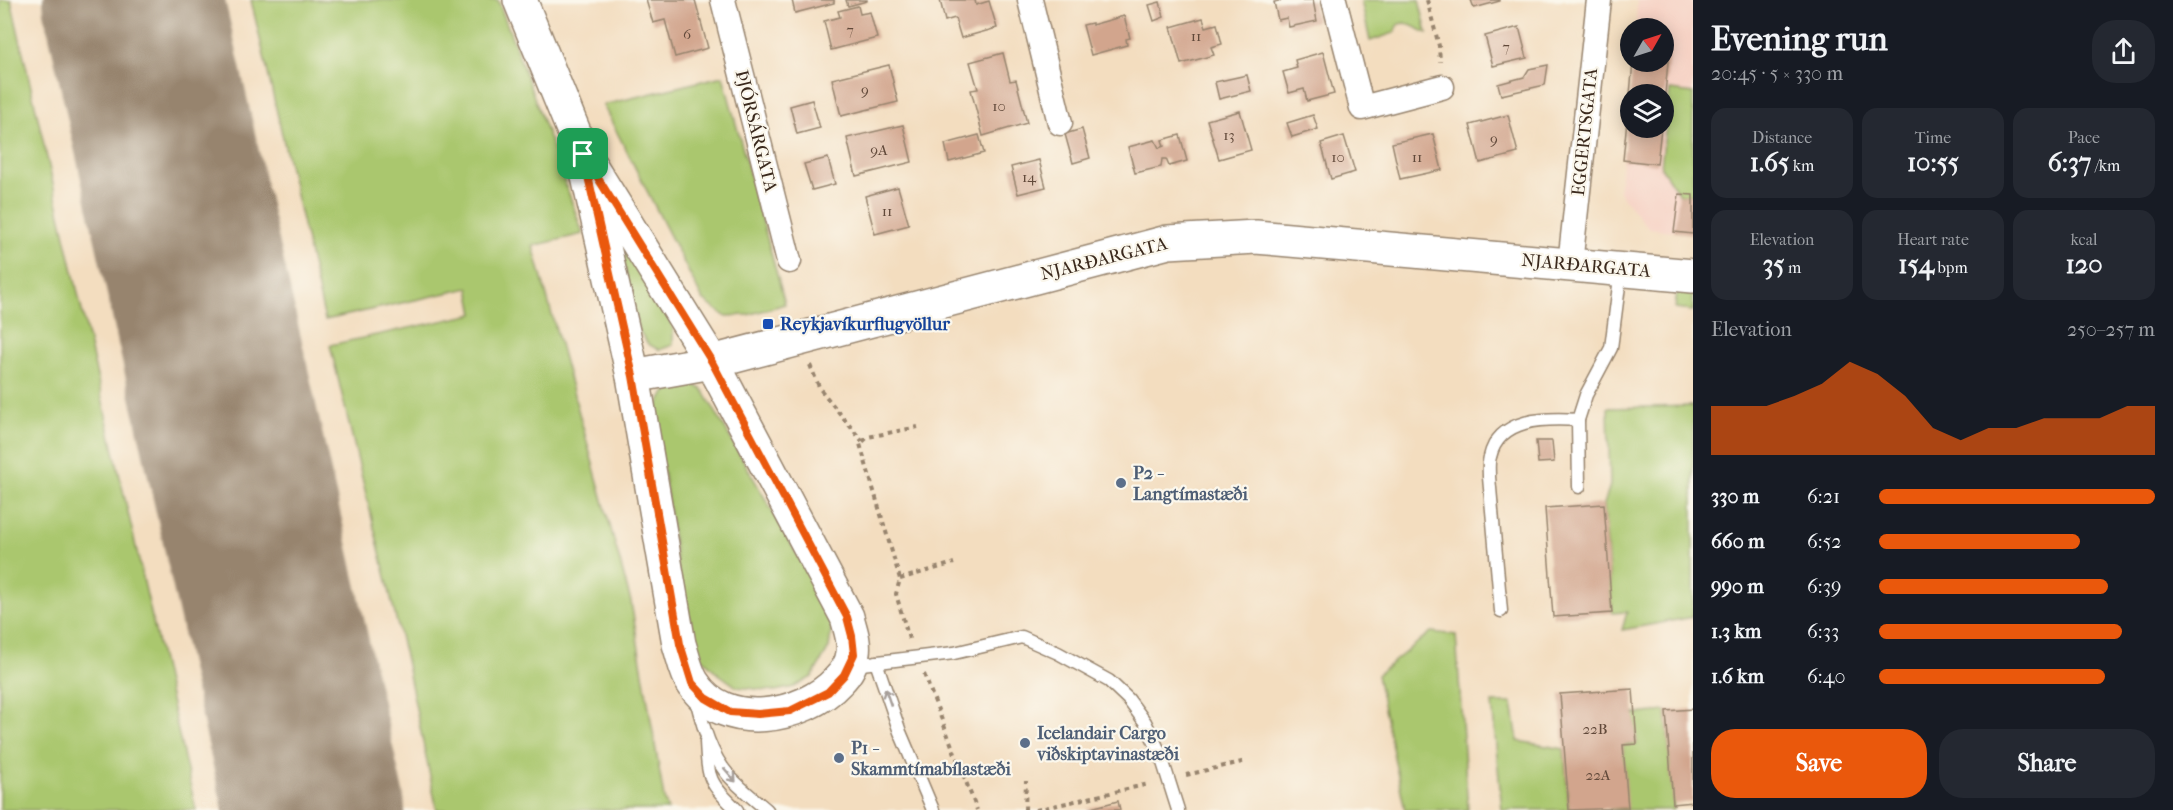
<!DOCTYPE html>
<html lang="en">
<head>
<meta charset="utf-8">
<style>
	body { margin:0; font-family:"IM FELL French Canon",serif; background:#242831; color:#f1f3f6; height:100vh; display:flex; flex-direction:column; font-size:22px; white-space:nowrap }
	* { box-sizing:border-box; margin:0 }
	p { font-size:20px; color:#9ea1a6 }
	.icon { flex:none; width:33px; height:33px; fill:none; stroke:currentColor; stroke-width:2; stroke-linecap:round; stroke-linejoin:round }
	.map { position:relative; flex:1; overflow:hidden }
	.details { display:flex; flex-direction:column; background:#171b24; width:480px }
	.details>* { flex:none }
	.needle { width:39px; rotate:51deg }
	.tools { position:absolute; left:1620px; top:18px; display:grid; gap:12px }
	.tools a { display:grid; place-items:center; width:54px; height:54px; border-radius:50%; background:#171b24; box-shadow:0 3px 15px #0003; font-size:30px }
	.pin { position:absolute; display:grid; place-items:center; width:51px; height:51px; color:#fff; margin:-26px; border-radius:12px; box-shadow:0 3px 9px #0006 }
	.round { display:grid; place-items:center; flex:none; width:63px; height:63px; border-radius:24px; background:#242831 }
	.head { display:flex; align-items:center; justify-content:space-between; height:102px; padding:0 18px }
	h1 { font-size:33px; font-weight:700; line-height:45px }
	.stats { display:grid; grid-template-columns:repeat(3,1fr); gap:9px; height:102px; padding:6px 18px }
	.stats div { display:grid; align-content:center; border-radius:15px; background:#242831; text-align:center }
	.stats b { font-size:26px; font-weight:700 }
	.stats small { font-size:16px; font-weight:400 }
	.stats p { font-size:16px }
	.chart { height:168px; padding:12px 18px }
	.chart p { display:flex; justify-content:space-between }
	.chart svg { width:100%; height:108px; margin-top:6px; fill:#ea580c; opacity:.7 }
	.button { display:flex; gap:12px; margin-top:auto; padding:12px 18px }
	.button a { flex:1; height:69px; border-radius:24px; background:#ea580c; color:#fff; font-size:24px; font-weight:700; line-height:69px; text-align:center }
	.button a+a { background:#242831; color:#f1f3f6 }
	ul { padding:0 18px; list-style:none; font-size:20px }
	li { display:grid; grid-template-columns:96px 72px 1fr; align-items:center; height:45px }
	li i { height:15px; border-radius:8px; background:#ea580c }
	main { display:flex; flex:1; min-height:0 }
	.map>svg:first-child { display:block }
</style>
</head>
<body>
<main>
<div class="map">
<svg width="1693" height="810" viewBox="0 0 1693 810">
	<rect width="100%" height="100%" fill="#fbf7ec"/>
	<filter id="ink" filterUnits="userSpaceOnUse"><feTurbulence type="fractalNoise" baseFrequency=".0167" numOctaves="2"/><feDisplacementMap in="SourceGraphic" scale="12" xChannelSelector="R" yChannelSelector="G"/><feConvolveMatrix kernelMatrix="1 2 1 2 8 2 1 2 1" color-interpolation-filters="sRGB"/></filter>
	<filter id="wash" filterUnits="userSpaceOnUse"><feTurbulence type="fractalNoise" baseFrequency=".008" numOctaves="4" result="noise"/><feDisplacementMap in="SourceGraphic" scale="24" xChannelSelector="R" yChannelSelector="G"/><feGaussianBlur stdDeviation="1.35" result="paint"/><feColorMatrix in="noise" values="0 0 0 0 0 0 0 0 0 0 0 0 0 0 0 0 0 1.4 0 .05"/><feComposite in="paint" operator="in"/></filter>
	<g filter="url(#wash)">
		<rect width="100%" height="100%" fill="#f3ddbf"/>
		<path fill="#f6d2c4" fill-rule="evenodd" d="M 1637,0 L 1693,0 L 1693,234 L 1648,228 L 1619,192 L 1633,62 L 1664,62 L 1664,28 L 1636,28 ZM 1630,94 L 1664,94 L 1664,128 L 1630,128 Z"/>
		<g fill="#aac76e" stroke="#727846" stroke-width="1.5">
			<polygon points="0,0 11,0 196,810 0,810"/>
			<polygon points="251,0 498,0 550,140 583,234 533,246 631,602 664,798 668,810 437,810 406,660 330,345 474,314 469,288 325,320"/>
			<polygon points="1361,0 1419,0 1427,33 1406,23 1399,24 1394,33 1370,41"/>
			<polygon points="723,76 785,304 748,315 725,316 703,300 603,105"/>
			<polygon points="1670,90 1693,93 1693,195 1679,194 1661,167"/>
			<polygon points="616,224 673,327 673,345 659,350 648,344 638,329"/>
			<polygon points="1677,291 1693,293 1693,311 1675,309"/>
			<path d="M 690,382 L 703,390 L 822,598 L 832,622 L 829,648 L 812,677 L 794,687 L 775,691 L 737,687 L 716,672 L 698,654 L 677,566 L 655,413 C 663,390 667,388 690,382 Z"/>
			<polygon points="1693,406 1693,617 1622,630 1627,612 1612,613 1604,504 1610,485 1608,408"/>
			<polygon points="1431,632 1456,635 1468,810 1405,810 1377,675"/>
			<polygon points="1492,703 1512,703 1518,741 1564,749 1569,810 1502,810"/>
			<polygon points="1666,711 1674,810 1609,810 1627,808 1623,745 1637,744 1634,714"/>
		</g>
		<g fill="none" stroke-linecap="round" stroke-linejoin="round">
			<polyline stroke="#97846e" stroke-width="180" points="133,0 315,810"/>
		</g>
		<g id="blocks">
			<g fill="#d2a58d">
				<polygon points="646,0 695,0 708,48 675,57 665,20 653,23"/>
				<polygon points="792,0 834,0 834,3 795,13"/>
				<polygon points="846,0 867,0 867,1 848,6"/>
				<polygon points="940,0 975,0 976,5 989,1 997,28 961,38 955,18 945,21"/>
				<polygon points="1283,0 1313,0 1317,21 1289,27 1287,18 1278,20 1274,2"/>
				<polygon points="1471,0 1500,0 1500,1 1474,8"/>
				<polygon points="1160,2 1164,17 1154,21 1149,5"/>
				<polygon points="858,6 860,14 870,12 877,38 831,50 824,21 840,17 838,11"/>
				<polygon points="1124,16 1130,38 1126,39 1127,45 1091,55 1083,25 1092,23 1092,25"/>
				<polygon points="1203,18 1206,27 1217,24 1222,44 1211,47 1214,55 1181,64 1171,27"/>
				<polygon points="1519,27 1527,58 1493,66 1485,36"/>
				<polygon points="1664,50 1669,51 1665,94 1630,94 1633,62 1664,62"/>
				<polygon points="1323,52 1334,94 1307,101 1304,89 1289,93 1283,72 1297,68 1295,60"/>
				<polygon points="1003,53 1010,81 1016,80 1027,123 983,136 971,90 978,89 970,62"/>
				<polygon points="889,65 898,102 841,116 832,79"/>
				<polygon points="1548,65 1545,85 1501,95 1498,84 1524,77 1529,69"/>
				<polygon points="1247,75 1251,91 1219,99 1215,82"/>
				<polygon points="812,100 820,128 797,134 790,106"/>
				<polygon points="1629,100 1630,100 1630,128 1661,128 1657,164 1623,160"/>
				<polygon points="1240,111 1251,150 1219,159 1207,120"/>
				<polygon points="1313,115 1318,129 1292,137 1287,123"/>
				<polygon points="1508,115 1518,153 1480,163 1470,125"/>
				<polygon points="903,125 912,162 856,176 847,138"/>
				<polygon points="1082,129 1090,158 1073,163 1065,134"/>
				<polygon points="1433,134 1442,170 1400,179 1392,143"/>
				<polygon points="979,135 984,153 949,162 945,144"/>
				<polygon points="1180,135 1187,161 1169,166 1166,159 1162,159 1161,167 1135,173 1128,147 1155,140 1159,148 1164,146 1162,140"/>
				<polygon points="1344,136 1355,172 1331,179 1321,143"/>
				<polygon points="828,158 835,184 812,190 804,164"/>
				<polygon points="1039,160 1046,187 1018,194 1011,167"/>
				<polygon points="898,187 909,225 875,234 865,196"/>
				<polygon points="1679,194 1693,195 1693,234 1674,232"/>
				<polygon points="1536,441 1552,441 1554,462 1538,463"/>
				<polygon points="1604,504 1612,613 1553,617 1545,508"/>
				<polygon points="1633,689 1637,744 1623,745 1628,808 1569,810 1560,694"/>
				<polygon points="1693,709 1693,802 1673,804 1666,711"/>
				<polygon points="1118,801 1120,810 1087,810 1087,809"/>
			</g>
		</g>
	</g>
	<g filter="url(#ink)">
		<use href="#blocks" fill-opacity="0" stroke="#97846e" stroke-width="1.5"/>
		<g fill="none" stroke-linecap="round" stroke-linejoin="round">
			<g stroke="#97846e" stroke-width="15">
				<g id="lane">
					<polyline points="1579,487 1578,420 1586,395 1611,348 1621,270"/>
					<path d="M 1501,611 L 1489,477 C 1489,470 1488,463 1490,457 C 1499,417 1546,418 1578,420"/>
					<polyline points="876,662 900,732 933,810"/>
					<polyline points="853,665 954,653 1022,637 1058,653 1109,681 1128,699 1145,722 1160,753 1178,810"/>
					<path d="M 696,699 C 703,726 710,754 729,776 C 740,788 754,799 767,810"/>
					<path d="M 706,741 C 708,781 709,782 737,810"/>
				</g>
			</g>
			<g stroke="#97846e" stroke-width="27">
				<g id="street">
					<polyline points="723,0 789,261"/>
					<polyline points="1030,0 1060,123"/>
					<polyline points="1334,0 1362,108 1442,87"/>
					<polyline points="1570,264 1599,0"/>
				</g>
			</g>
			<g stroke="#97846e" stroke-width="36">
				<g id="secondary">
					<path d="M 520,0 L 583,154 L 633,376 L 679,644 C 683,656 686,673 693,683 C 724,733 804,718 838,681 C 845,674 852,664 853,653 C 855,641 850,629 847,617 L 712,362 L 583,154"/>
					<polyline points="633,376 712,362 1168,242 1256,237 1693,276"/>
				</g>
			</g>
			<g stroke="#97846e" stroke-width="4" stroke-dasharray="4.5 4.5" stroke-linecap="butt">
				<polyline points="1427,0 1439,46 1440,62"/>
				<polyline points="810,365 820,389 862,441"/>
				<polyline points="900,579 954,563"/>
				<polyline points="909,639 896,594 900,579 860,444 868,437 918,427"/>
				<polyline points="924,674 977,810"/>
				<polyline points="1186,775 1246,761"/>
				<polyline points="1025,810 1026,781"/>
				<polyline points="1036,810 1149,784"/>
			</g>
			<use href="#lane" stroke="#fff" stroke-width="12"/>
			<use href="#street" stroke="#fff" stroke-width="24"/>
			<use href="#secondary" stroke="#fff" stroke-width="33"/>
		</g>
		<defs><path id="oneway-shaft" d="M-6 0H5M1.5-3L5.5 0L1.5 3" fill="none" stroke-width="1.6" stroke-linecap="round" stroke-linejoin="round" transform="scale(1.5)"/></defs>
		<g stroke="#a79f9a">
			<use href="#oneway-shaft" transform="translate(888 697) rotate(-109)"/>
			<use href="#oneway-shaft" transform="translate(730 775) rotate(49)"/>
		</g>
	</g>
	<g fill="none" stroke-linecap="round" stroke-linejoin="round" filter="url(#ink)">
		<g stroke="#fff" stroke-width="12">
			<polygon id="route" points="583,154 712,362 847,617 852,636 854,654 844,675 828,692 790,711 758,714 730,712 706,698 692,683 680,644 633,376"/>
		</g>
		<use href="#route" stroke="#ea580c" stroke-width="8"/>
	</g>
	<rect fill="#1a4fb4" stroke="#fbf7ec" stroke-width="2" x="762" y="318" width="12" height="12" rx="3"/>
	<g fill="#5c6f8a" stroke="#fbf7ec" stroke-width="2">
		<circle cx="1121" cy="483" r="6"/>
		<circle cx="1025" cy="743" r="6"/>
		<circle cx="839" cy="758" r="6"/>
	</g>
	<g text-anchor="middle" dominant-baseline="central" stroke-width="4.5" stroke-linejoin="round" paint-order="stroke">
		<g font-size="15" fill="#61493a">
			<text x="850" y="30">7</text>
			<text x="687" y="34">6</text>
			<text x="1196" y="36">11</text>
			<text x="1506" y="47">7</text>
			<text x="865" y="90">9</text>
			<text x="999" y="106">10</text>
			<text x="1229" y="135">13</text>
			<text x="1494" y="139">9</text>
			<text x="879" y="150">9A</text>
			<text x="1338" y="157">10</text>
			<text x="1417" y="157">11</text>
			<text x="1029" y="177">14</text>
			<text x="887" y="211">11</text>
			<text x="1595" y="729">22B</text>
			<text x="1598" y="775">22A</text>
		</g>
		<g font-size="18" fill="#3b2a1e" stroke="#fbf7ec">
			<text transform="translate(756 131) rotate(76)">ÞJÓRSÁRGATA</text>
			<text transform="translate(1585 132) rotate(-84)">EGGERTSGATA</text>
			<text transform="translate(1104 259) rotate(-14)">NJARÐARGATA</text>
			<text transform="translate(1586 266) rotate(5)">NJARÐARGATA</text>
		</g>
		<g font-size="18" font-weight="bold" fill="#164399" stroke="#fbf7ec" text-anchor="start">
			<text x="780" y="324">Reykjavíkurflugvöllur</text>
		</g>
		<g font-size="18" font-weight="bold" fill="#4e5e75" stroke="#fbf7ec" text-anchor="start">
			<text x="1133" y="473">P2 -<tspan x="1133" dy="21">Langtímastæði</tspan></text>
			<text x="1037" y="733">Icelandair Cargo<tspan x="1037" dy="21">viðskiptavinastæði</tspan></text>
			<text x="851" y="748">P1 -<tspan x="851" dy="21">Skammtímabílastæði</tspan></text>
		</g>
	</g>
</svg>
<div class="tools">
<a><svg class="needle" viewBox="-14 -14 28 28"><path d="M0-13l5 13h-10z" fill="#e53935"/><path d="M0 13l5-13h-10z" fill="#9ea1a6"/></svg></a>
<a><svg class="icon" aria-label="layers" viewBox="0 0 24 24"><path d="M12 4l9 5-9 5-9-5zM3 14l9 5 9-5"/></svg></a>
</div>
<div class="pin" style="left:583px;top:154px;background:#1e9e55"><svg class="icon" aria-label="arrive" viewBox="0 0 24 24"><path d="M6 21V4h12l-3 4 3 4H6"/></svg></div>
</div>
<section class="details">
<div class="head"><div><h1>Evening run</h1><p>20:45 · 5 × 330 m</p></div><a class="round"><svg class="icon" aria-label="share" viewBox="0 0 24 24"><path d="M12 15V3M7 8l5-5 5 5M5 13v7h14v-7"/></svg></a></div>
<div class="stats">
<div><p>Distance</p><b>1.65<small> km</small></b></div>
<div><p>Time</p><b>10:55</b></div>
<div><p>Pace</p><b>6:37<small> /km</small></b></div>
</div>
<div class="stats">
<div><p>Elevation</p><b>35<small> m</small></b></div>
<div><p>Heart rate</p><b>154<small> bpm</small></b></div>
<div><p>kcal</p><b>120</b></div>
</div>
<div class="chart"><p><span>Elevation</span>250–257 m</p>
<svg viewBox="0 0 160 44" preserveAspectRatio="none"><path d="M0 44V24L10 24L20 24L30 20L40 15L50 6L60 11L70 20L80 33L90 38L100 33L110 33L120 29L130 29L140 29L150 24L160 24V44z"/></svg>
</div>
<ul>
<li><b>330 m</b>6:21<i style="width:100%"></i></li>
<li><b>660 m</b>6:52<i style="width:73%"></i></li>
<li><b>990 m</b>6:39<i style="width:83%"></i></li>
<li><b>1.3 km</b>6:33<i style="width:88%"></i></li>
<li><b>1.6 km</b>6:40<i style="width:82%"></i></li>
</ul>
<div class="button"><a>Save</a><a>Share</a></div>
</section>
</main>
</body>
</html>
